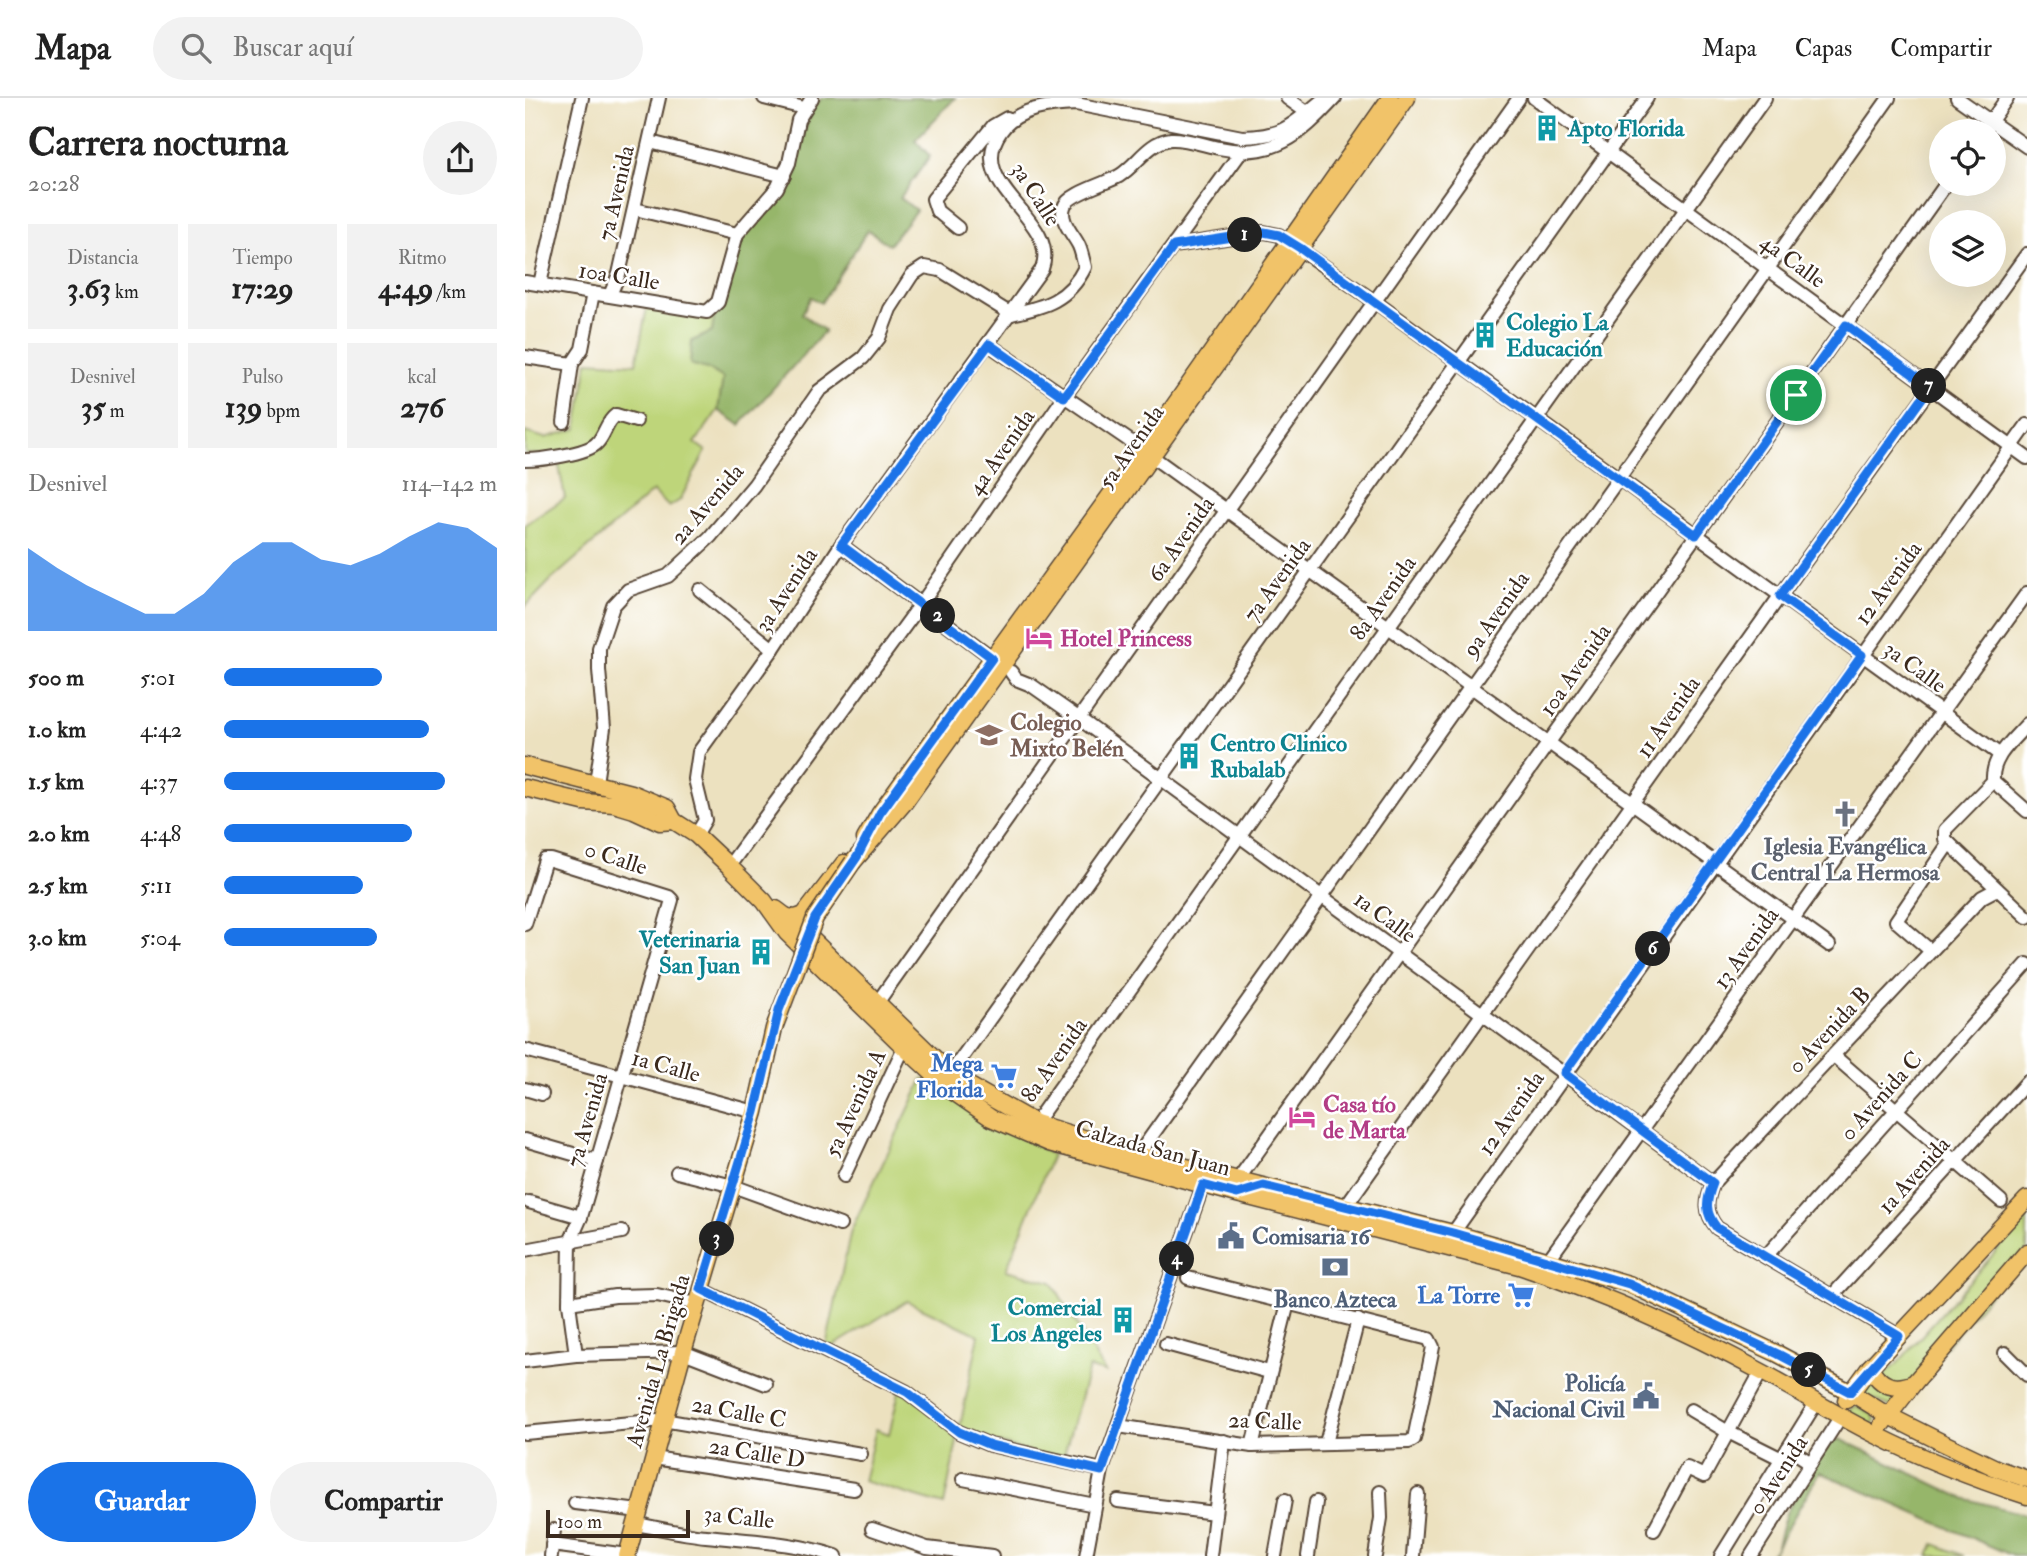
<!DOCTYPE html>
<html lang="es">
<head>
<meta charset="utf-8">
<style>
	body { margin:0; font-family:"IM FELL Double Pica",serif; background:#f2f2f2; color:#222; height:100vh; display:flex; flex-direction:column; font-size:26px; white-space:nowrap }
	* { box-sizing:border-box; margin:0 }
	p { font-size:23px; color:#767676 }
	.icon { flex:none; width:38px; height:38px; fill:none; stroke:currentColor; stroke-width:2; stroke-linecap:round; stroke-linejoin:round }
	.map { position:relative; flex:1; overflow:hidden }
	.details { display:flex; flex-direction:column; background:#fff; width:525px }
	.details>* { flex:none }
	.fabs { position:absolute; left:1404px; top:21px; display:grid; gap:14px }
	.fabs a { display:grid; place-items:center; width:77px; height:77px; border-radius:50%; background:#fff; box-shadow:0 7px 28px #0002; font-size:35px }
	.scale { position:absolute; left:21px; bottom:18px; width:144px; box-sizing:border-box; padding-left:7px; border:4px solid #3b2a1e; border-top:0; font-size:19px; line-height:24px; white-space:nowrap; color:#3b2a1e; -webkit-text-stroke:5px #fff; paint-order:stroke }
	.pin { position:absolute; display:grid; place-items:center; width:60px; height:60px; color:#fff; margin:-30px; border:4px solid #fff; border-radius:50%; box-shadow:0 2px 7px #0007 }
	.km { position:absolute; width:35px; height:35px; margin:-18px; border-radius:50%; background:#222; color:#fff; font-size:19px; line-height:35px; text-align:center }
	.round { display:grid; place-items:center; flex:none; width:74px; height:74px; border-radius:37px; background:#f2f2f2 }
	.head { display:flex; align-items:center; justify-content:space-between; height:119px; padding:0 28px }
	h1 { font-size:38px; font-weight:700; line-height:52px }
	.stats { display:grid; grid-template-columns:repeat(3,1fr); gap:10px; height:119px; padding:7px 28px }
	.stats div { display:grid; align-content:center; border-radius:0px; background:#f2f2f2; text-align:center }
	.stats b { font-size:30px; font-weight:700 }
	.stats small { font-size:19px; font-weight:400 }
	.stats p { font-size:19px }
	.chart { height:196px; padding:14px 28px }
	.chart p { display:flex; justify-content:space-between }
	.chart svg { width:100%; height:126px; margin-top:7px; fill:#1a73e8; opacity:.7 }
	.cta { display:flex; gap:14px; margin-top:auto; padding:14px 28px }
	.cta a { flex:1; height:80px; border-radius:42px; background:#1a73e8; color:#fff; font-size:28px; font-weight:700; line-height:80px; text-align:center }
	.cta a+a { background:#f2f2f2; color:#222 }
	ul { padding:0 28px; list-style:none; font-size:23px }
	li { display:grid; grid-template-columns:112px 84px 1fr; align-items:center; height:52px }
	li i { height:18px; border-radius:9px; background:#1a73e8 }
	header { display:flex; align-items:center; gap:42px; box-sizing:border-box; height:98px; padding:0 35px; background:#fff; border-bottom:2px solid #e0e0e0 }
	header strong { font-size:33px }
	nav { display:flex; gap:38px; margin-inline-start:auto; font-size:24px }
	.search { width:490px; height:63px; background:#f2f2f2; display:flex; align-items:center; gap:18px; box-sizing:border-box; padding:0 24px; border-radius:38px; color:#767676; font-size:26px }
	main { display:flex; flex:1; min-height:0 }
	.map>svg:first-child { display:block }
</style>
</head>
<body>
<header>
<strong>Mapa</strong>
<div class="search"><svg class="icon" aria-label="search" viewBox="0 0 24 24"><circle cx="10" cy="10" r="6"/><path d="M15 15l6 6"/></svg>Buscar aquí</div>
<nav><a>Mapa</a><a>Capas</a><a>Compartir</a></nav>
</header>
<main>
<section class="details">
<div class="head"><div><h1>Carrera nocturna</h1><p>20:28</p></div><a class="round"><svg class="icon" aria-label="share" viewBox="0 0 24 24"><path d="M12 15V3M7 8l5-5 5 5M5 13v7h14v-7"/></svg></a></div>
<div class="stats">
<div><p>Distancia</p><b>3.63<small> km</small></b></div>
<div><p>Tiempo</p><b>17:29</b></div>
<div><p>Ritmo</p><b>4:49<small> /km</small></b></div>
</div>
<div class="stats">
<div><p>Desnivel</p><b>35<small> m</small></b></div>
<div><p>Pulso</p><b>139<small> bpm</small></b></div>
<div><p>kcal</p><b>276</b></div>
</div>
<div class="chart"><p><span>Desnivel</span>114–142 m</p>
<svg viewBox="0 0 160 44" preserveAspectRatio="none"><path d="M0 44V15L10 22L20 28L30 33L40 38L50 38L60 31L70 20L80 13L90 13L100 19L110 21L120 17L130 11L140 6L150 8L160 15V44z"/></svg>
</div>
<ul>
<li><b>500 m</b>5:01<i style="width:58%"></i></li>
<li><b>1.0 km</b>4:42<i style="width:75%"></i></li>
<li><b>1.5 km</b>4:37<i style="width:81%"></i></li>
<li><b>2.0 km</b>4:48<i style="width:69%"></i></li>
<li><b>2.5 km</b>5:11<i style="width:51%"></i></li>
<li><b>3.0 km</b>5:04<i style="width:56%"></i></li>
</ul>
<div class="cta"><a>Guardar</a><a>Compartir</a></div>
</section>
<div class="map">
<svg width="1502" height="1458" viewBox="0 0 1502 1458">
	<rect width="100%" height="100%" fill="#fff"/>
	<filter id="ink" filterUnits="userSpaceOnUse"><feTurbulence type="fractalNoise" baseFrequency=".0143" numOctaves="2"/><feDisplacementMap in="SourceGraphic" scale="14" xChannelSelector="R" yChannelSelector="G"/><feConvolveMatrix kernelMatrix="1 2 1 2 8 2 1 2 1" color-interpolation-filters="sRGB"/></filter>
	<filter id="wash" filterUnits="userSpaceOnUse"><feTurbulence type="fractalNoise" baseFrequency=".00686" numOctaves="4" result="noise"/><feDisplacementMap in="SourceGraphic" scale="28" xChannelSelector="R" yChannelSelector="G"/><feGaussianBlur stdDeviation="1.57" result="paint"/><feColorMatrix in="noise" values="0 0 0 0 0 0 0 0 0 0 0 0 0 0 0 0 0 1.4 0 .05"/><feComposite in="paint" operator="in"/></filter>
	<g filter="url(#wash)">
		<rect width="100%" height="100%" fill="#ece1bf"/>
		<g fill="#bed57a" stroke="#7c804c" stroke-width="2">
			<polygon points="123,204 190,213 185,272 199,280 193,312 170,345 181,353 155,402 144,409 128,393 26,482 0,509 0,427 40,400 32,357 0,356 0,334 20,340 52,331 63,263 111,266"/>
			<polygon points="398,981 457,1014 527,1057 481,1172 527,1184 580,1274 564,1270 537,1363 434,1334 419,1407 338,1383 351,1331 364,1336 375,1290 434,1333 454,1237 382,1203 300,1253 326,1132"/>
			<polygon points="1502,1118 1502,1152 1369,1310 1339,1297 1342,1289 1372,1266"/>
			<polygon points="1332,1308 1348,1316 1350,1323 1347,1327 1324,1315 1325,1311"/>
			<polygon points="1409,1446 1440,1458 1404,1458"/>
		</g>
		<g fill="#96b66a" stroke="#687044" stroke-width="2">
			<polygon points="297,0 430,0 390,42 405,58 375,100 391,112 364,147 343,132 296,205 286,199 277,216 300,233 215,327 193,312 198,280 185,272 165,266 167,243 187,234 190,213 216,139 268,73 286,11"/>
			<polygon points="1315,1341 1438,1400 1502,1417 1502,1458 1488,1458 1295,1374 1246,1458 1243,1458 1251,1450 1261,1415 1302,1347"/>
		</g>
	</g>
	<g filter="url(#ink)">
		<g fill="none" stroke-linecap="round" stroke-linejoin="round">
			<g stroke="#564536" stroke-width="16">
				<g id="minor">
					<polyline points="239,0 279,10"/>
					<polyline points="762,0 783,15"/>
					<polyline points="1009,0 1502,360"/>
					<polyline points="1432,0 1502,49"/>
					<polyline points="1459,33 1482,0"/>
					<polyline points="125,44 259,78"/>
					<polyline points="110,111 212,136"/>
					<polyline points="433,130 412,113 408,101 468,28 482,20"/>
					<polyline points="649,148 739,134 754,137 849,203 1474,656"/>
					<polyline points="0,184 182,214 193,204 212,136 252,90 264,65 273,22 287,0"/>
					<polyline points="15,186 57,0"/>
					<polyline points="85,197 94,176 134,0"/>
					<path d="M 486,216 C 520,209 544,202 560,169 C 558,162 557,155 554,148 C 549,137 534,123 539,109 C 542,96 582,85 594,78 C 612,67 623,44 646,41 C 660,40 679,47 694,50 C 748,61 775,38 810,0"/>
					<polyline points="463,246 618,352 1304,847"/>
					<polyline points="0,259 47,266"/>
					<polyline points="39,324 47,266 57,251 68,195"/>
					<path d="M 0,362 C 15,362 62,356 72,345 C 80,337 81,324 91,317 L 111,323"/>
					<polyline points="316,447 473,564"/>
					<polyline points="175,492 248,551"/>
					<polyline points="486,574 491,581 506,587 556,622 1188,1085"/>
					<polyline points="1468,683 1502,713"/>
					<polyline points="71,685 79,630 74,572 74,550 88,508 103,492 143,478 185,439 229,387 294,293 338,260 354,240 365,211 387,177 399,169 415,172 486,216"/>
					<path d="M 171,737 L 180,722 L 170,681 L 174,654 L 248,551 L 316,447 L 517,171 C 536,120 437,88 476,33 C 492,10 525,7 551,6 L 717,39 C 762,38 767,26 800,0"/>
					<polyline points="1424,745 1502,819"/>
					<polyline points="204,768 396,506 539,299 716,54"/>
					<polyline points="0,826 20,762 26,762 144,799 147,802 56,1119 45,1144 44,1205 51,1257"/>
					<path d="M 1406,853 L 1371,823 L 1424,745 L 1420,741 L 1420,732 L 1468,683 C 1466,659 1488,642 1502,626"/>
					<path d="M 352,905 C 568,605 779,301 994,0"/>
					<polyline points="0,952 230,1014"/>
					<polyline points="1309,958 1476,1103"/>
					<polyline points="428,986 433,965 1122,0"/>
					<polyline points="0,991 17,996"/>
					<polyline points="510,1025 1240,0"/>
					<polyline points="0,1042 72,1063"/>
					<polyline points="613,1057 1364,0"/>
					<polyline points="152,1074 208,1088 315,1127"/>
					<polyline points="319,1078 379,949"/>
					<polyline points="712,1083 1421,86"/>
					<polyline points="4,1104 56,1119"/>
					<polyline points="820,1109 1255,498 1502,156"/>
					<polyline points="926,1141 928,1135 1502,327"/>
					<polyline points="0,1152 97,1134"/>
					<polyline points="1241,1158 1502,866"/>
					<polyline points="1024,1161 1502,495"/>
					<polyline points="176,1191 382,1294 434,1334 465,1347 577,1372"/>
					<polyline points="1307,1198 1502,984"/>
					<polyline points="44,1205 90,1198 132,1197 172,1206"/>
					<path d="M 1374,1238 L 1192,1130 C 1179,1114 1181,1103 1188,1085 L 1457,799 L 1472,791"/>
					<polyline points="641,1246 744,1274"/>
					<polyline points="1480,1255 1502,1277"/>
					<polyline points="0,1263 51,1257 158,1254 241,1286"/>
					<polyline points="1166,1312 1203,1334 1257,1361"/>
					<polyline points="593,1328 727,1348 884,1344 889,1341 908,1249 904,1241 663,1180"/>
					<polyline points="0,1335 138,1322 336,1356"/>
					<polyline points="801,1345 833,1222"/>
					<polyline points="727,1348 763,1205"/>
					<polyline points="1263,1350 1286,1365"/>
					<polyline points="129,1360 329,1391"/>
					<polyline points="438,1381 570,1407"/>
					<polyline points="593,1403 690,1415"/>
					<polyline points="50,1405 114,1413"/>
					<path d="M 111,1426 C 134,1430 158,1436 181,1438 C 226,1443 269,1444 311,1458"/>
					<polyline points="347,1431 402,1450 467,1458"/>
					<polyline points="1129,1432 1162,1370 1179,1378 1236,1274"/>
					<polyline points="27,1447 102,1457"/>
					<polyline points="26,1458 29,1432"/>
					<polyline points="561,1458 577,1372 681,1079"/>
					<polyline points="685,1458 699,1343"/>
					<polyline points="750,1458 760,1402"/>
					<polyline points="783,1458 791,1404"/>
					<polyline points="850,1458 856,1420 855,1394"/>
					<polyline points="888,1458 893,1396"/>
					<polyline points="1196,1458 1291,1305"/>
					<polyline points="1226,1458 1316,1318"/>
				</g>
			</g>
			<g stroke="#564536" stroke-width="19">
				<g id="major">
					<path d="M 0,668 L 106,695 L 142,710 L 149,723 L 171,737 L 204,768 L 239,803 L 262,835 L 379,949 L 427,993 L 466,1020 L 524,1045 L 712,1096 L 994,1168 C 1078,1196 1159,1232 1237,1274 C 1275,1294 1311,1317 1349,1336 C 1398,1361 1450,1381 1502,1398"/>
					<polyline points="0,690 58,704 89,706 109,712 135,724 149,723"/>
					<polyline points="340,741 355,715 618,352 865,0"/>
					<polyline points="328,764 379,705 882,0"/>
					<polyline points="251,811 271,826 429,979 510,1025 613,1057 928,1135 1104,1186 1253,1256 1325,1294 1362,1317 1416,1344 1473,1371 1502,1381"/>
					<polyline points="262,819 271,820 279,817 319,765"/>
					<path d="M 1345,1269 C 1355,1288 1369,1293 1389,1285"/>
					<polyline points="1321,1302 1345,1269 1502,1101"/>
					<polyline points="1357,1326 1389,1285 1502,1154"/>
					<polyline points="102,1458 158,1254 230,1014 249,930 268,880"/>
				</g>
			</g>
			<use href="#minor" stroke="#fff" stroke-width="12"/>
			<use href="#major" stroke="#f1c369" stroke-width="16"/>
			<g stroke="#564536" stroke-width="19" stroke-linecap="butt">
				<polyline id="major-bridge" points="268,880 290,820 328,764"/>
			</g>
			<use href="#major-bridge" stroke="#f1c369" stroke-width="16"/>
		</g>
	</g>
	<g fill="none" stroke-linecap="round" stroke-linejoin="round" filter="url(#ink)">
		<g stroke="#fff" stroke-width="14">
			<path id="route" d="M 739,134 L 754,137 L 775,150 L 1171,437 L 1321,227 L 1405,289 L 1255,498 L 1337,557 L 1039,975 L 1188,1085 C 1181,1103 1179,1114 1192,1130 L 1374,1238 L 1325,1294 L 1253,1256 L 1104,1186 L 928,1135 L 739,1088 L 712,1096 L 678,1087 L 577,1373 L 465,1347 L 434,1334 L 382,1294 L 176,1191 L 230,1014 L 254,912 L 290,820 L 332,759 L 355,715 L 467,560 L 316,447 L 464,246 L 539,299 L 649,148 Z"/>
		</g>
		<use href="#route" stroke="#1a73e8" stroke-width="9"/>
	</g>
	<defs>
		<g id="building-bare" transform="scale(2.1)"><path d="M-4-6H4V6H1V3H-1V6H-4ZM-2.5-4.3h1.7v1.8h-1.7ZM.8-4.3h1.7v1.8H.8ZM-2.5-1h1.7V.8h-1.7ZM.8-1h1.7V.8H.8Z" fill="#0f9aa8" stroke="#fff" stroke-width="2.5" paint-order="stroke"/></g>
		<g id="hotel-bare" transform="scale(2.1)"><path d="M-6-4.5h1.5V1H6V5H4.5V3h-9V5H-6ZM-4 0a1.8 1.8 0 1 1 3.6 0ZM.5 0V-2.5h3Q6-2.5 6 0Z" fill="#d1479c" stroke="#fff" stroke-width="2.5" paint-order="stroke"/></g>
		<g id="school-bare" transform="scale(2.1)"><path d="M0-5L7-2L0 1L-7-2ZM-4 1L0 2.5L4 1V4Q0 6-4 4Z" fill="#8d6e63" stroke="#fff" stroke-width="2.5" paint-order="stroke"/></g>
		<g id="church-bare" transform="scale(2.1)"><path d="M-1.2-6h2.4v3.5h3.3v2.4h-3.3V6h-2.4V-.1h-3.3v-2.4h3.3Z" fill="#6b7280" stroke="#fff" stroke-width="2.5" paint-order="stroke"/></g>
		<g id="supermarket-bare" transform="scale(2.1)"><path d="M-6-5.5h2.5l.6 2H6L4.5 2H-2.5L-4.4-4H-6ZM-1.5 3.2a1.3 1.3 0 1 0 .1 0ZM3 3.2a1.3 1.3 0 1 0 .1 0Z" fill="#3f7fe0" stroke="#fff" stroke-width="2.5" paint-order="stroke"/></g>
		<g id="civic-bare" transform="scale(2.1)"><path d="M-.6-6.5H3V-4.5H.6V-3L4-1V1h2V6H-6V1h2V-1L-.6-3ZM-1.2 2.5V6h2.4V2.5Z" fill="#5c6f8a" stroke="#fff" stroke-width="2.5" paint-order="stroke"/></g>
		<g id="bank-bare" transform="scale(2.1)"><path d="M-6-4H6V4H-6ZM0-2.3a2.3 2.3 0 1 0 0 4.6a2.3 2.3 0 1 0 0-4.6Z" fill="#5c6f8a" stroke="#fff" stroke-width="2.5" paint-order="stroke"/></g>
	</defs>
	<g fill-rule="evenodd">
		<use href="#building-bare" x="1022" y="30"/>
		<use href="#building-bare" x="960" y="237"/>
		<use href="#hotel-bare" x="514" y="540"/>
		<use href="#school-bare" x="464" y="637"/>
		<use href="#building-bare" x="664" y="658"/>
		<use href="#church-bare" x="1320" y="716"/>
		<use href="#building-bare" x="236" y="854"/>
		<use href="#supermarket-bare" x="479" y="978"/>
		<use href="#hotel-bare" x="777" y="1019"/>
		<use href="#civic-bare" x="706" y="1138"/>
		<use href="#bank-bare" x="810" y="1169"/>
		<use href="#supermarket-bare" x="996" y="1197"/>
		<use href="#building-bare" x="598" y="1222"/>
		<use href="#civic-bare" x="1121" y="1298"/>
	</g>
	<g text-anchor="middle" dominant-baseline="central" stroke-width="5" stroke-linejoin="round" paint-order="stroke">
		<g font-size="23" font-weight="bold" fill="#0d838f" stroke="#fff" text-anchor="start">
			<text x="1043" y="30">Apto Florida</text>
			<text x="981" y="224">Colegio La<tspan x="981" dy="26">Educación</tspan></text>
			<text x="685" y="645">Centro Clinico<tspan x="685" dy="26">Rubalab</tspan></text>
			<text x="215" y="841" text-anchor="end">Veterinaria<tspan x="215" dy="26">San Juan</tspan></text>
			<text x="577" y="1209" text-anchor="end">Comercial<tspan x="577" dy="26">Los Angeles</tspan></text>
		</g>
		<g font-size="23" fill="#3b2a1e" stroke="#fff">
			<text transform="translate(91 95) rotate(-77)">7a Avenida</text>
			<text transform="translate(511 96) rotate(57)">3a Calle</text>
			<text transform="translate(1268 163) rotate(36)">4a Calle</text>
			<text transform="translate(94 178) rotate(9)">10a Calle</text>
			<text transform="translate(606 349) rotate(-55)">5a Avenida</text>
			<text transform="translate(476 354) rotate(-55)">4a Avenida</text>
			<text transform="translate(182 406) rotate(-49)">2a Avenida</text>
			<text transform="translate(656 441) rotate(-55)">6a Avenida</text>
			<text transform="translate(752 482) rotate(-54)">7a Avenida</text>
			<text transform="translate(1363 485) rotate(-54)">12 Avenida</text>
			<text transform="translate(261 492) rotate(-57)">3a Avenida</text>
			<text transform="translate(858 500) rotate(-55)">8a Avenida</text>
			<text transform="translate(971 516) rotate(-55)">9a Avenida</text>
			<text transform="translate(1390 569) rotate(36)">3a Calle</text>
			<text transform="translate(1050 572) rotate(-55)">10a Avenida</text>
			<text transform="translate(1143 619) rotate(-55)">11 Avenida</text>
			<text transform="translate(91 760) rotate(18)">0 Calle</text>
			<text transform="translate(860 819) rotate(36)">1a Calle</text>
			<text transform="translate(1221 850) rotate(-54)">13 Avenida</text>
			<text transform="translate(1304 932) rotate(-47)">0 Avenida B</text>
			<text transform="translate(529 962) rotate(-55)">8a Avenida</text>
			<text transform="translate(141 968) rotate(15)">1a Calle</text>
			<text transform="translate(1356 998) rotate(-48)">0 Avenida C</text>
			<text transform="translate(330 1005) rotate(-65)">5a Avenida A</text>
			<text transform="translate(986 1015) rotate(-55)">12 Avenida</text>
			<text transform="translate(62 1022) rotate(-74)">7a Avenida</text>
			<text transform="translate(628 1050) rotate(15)">Calzada San Juan</text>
			<text transform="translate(1389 1077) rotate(-48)">1a Avenida</text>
			<text transform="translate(133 1263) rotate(-74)">Avenida La Brigada</text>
			<text transform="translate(214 1314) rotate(10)">2a Calle C</text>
			<text transform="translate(740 1323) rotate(2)">2a Calle</text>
			<text transform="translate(232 1355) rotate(9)">2a Calle D</text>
			<text transform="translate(1253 1377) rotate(-57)">0 Avenida</text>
			<text transform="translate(214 1419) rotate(6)">3a Calle</text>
		</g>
		<g font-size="23" font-weight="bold" fill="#b23c85" stroke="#fff" text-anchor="start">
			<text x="535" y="540">Hotel Princess</text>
			<text x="798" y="1006">Casa tío<tspan x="798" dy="26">de Marta</tspan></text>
		</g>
		<g font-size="23" font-weight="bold" fill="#785e54" stroke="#fff" text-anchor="start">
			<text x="485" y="624">Colegio<tspan x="485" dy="26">Mixto Belén</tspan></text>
		</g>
		<g font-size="23" font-weight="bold" fill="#5b616d" stroke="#fff">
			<text x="1320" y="748">Iglesia Evangélica<tspan x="1320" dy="26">Central La Hermosa</tspan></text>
		</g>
		<g font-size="23" font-weight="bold" fill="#366cbe" stroke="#fff" text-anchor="end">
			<text x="458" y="965">Mega<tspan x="458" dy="26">Florida</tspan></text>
			<text x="975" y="1197">La Torre</text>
		</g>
		<g font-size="23" font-weight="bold" fill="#4e5e75" stroke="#fff" text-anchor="start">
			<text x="727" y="1138">Comisaria 16</text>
			<text x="810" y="1201" text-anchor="middle">Banco Azteca</text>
			<text x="1100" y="1285" text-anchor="end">Policía<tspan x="1100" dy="26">Nacional Civil</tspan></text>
		</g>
	</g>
</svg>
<div class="fabs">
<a><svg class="icon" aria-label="locate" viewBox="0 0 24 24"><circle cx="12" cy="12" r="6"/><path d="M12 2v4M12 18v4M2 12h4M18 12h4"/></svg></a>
<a><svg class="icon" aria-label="layers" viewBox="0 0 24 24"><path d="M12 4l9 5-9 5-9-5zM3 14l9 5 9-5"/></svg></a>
</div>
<div class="scale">100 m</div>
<div class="pin" style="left:1271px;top:297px;background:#1e9e55"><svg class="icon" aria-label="arrive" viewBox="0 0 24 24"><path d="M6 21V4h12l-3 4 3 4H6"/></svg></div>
<b class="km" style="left:720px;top:137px">1</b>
<b class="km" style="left:413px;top:518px">2</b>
<b class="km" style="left:192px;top:1141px">3</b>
<b class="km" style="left:652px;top:1161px">4</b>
<b class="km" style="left:1284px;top:1272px">5</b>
<b class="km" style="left:1128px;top:851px">6</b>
<b class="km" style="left:1404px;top:288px">7</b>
</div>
</main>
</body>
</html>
